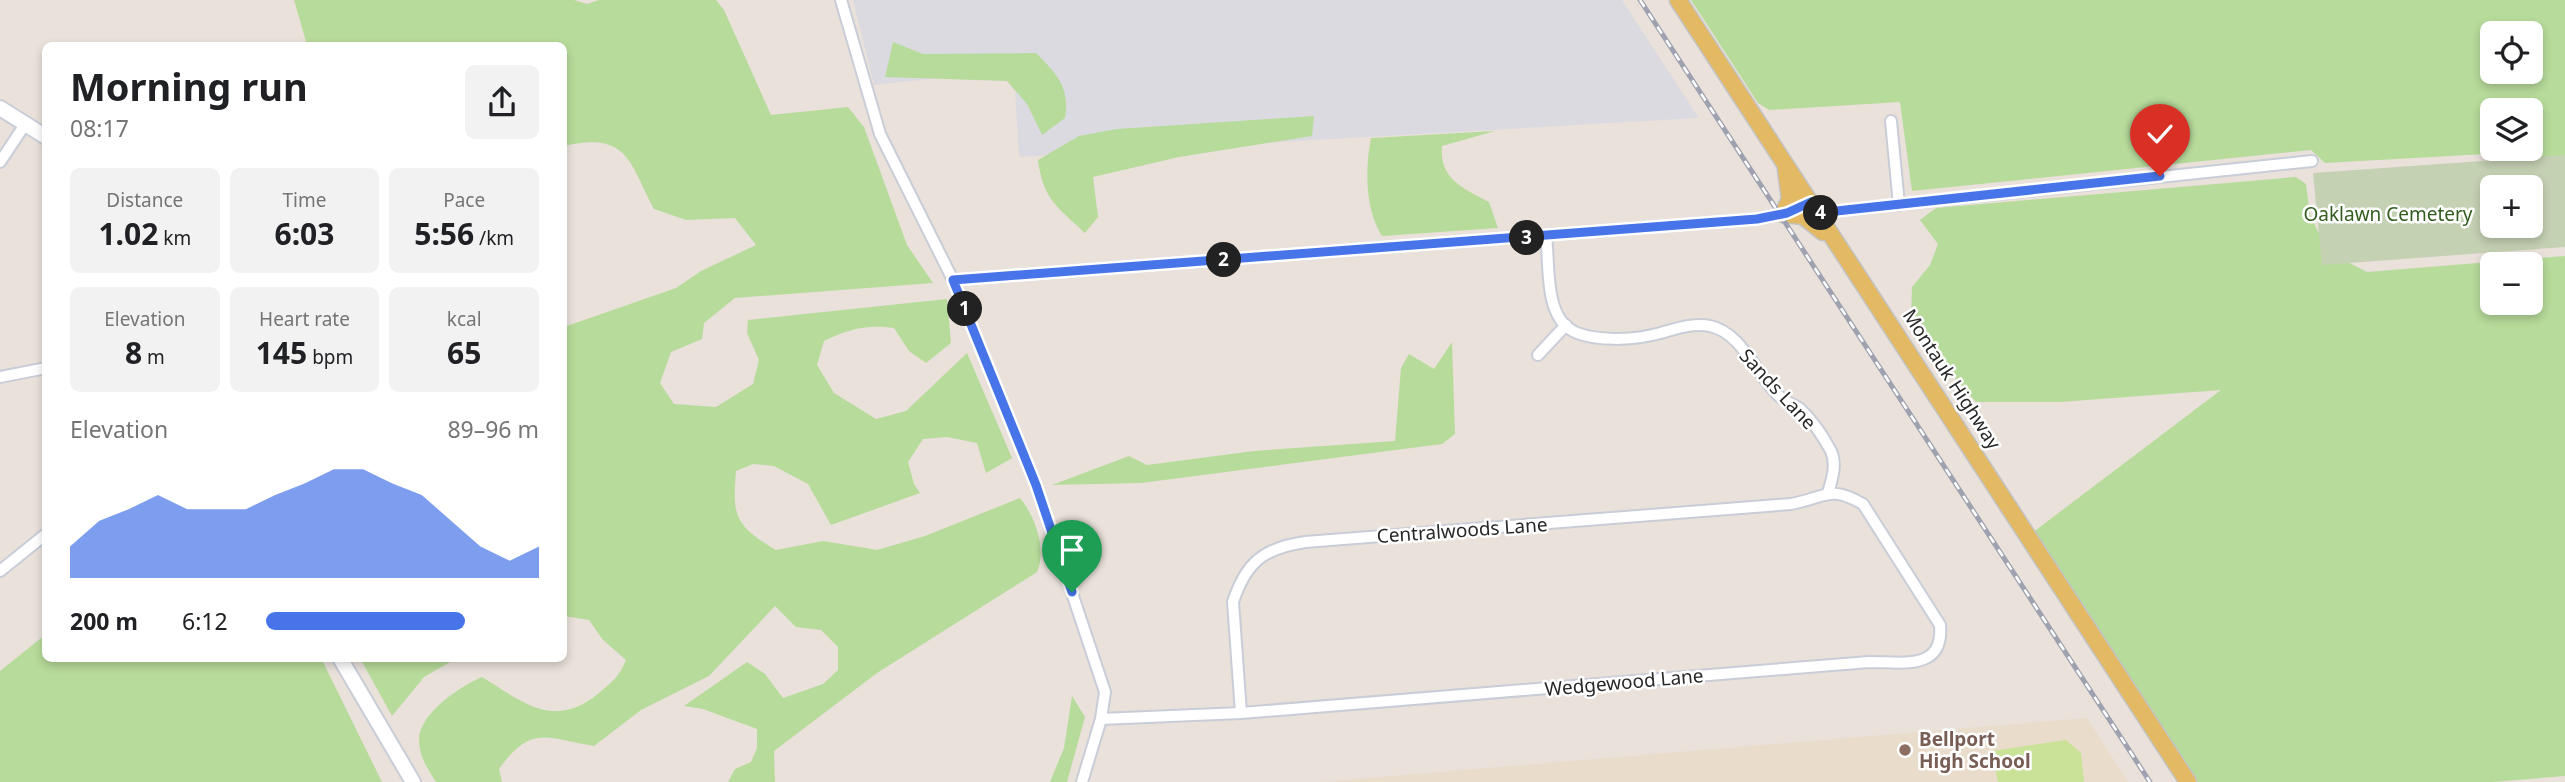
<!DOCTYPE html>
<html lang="en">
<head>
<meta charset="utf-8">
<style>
	body { margin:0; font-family:"Noto Sans",sans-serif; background:#f2f2f2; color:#202124; height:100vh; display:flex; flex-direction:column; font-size:26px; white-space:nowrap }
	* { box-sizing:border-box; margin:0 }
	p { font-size:23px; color:#757577 }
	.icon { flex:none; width:38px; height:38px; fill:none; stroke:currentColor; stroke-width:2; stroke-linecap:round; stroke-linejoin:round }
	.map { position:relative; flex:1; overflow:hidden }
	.side { position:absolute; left:42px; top:42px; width:525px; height:620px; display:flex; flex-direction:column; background:#fff; border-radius:10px; box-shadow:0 4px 10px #0003 }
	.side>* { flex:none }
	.controls { position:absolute; left:2480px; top:21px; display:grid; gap:14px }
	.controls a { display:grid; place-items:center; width:63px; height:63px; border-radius:10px; background:#fff; box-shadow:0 4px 10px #0003; font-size:35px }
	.pin { position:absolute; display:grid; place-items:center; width:60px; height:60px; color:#fff; margin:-72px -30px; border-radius:50% 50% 50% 0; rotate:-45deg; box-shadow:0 0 7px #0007 }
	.pin .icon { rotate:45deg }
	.km { position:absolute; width:35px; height:35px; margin:-18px; border-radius:50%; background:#222; color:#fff; font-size:19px; line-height:35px; text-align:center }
	.round { display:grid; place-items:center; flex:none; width:74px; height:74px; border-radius:10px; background:#f2f2f2 }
	.head { display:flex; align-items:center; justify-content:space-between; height:119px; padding:0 28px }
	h1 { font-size:38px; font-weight:700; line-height:52px }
	.metrics { display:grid; grid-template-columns:repeat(3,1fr); gap:10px; height:119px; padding:7px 28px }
	.metrics div { display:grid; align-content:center; border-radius:10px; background:#f2f2f2; text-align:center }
	.metrics b { font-size:30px; font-weight:700 }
	.metrics small { font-size:19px; font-weight:400 }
	.metrics p { font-size:19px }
	.chart { height:196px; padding:14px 28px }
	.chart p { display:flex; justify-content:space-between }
	.chart svg { width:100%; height:126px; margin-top:7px; fill:#4775e9; opacity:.7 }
	ul { padding:0 28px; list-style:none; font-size:23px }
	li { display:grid; grid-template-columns:112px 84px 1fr; align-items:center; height:52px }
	li i { height:18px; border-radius:9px; background:#4775e9 }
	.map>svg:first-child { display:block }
</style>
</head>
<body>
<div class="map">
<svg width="2565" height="782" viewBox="0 0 2565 782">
	<rect width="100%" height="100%" fill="#e9e1da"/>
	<polygon fill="#dcdae1" points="853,0 1622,0 1699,118 1019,157 1014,70 874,85"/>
	<polygon fill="#e9dcca" points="2087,718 2128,782 1320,782"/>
	<g fill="#b7db9b" fill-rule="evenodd">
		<path d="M 294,0 L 574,0 L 587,4 L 599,0 L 716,0 L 724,10 L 771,115 L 848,107 L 864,127 L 907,245 L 933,283 L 735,298 L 704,323 L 702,339 L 671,352 L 660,383 L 674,404 L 716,407 L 753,384 L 759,360 L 747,333 L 748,320 L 947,299 L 951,343 L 926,363 L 909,351 L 894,328 C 867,324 848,329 824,341 L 817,365 L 834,393 L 876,419 L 906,411 L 967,353 L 1012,458 L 986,473 L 977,443 L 947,437 L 923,439 L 908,462 L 914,484 L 920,493 L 831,525 L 808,484 L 774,466 L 753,464 L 736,471 C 732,516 735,526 776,550 L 823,541 L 877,550 L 925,536 L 1020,498 C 1035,516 1047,549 1037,572 L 877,673 L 774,751 L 775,782 L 728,782 L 735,769 L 751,762 L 757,748 L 757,729 L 703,709 L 684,706 L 747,662 L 765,674 L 783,698 L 823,684 L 838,670 L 838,647 L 821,630 L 796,627 L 775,606 L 709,676 L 641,710 L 594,746 C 546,738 531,724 499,769 L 502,782 L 436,782 C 428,769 420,758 419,742 C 417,714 461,686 482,677 C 524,703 555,730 599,693 C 612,682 620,676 626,660 L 603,640 L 589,620 L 564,616 L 564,327 L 676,288 L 701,271 L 756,245 L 735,218 L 686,220 L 654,209 C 629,163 629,131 564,146 L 564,46 L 307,45 Z"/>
		<path d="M 1691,0 L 2565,0 L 2565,167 L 2521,152 L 2325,163 L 2311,150 L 1912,191 L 1900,102 L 1769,110 L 1758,103 ZM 2492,33 L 2530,33 L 2530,72 L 2492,72 ZM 2492,110 L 2530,110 L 2530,149 L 2492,149 Z"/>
		<path d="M 893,42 L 923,54 L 1036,53 C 1057,74 1070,87 1065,118 L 1042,135 L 1027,104 L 1007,81 L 885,77 Z"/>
		<path d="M 1314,116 L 1312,136 L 1179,157 L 1093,177 L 1098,217 L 1085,233 C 1057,207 1043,199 1038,160 L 1079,136 L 1117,129 Z"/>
		<path d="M 1495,131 L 1442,146 C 1439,179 1463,188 1489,202 L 1498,228 L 1382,236 C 1365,209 1365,169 1371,138 Z"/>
		<path d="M 2296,177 L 2306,184 L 2310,215 L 2328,252 L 2367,272 L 2565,256 L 2565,776 L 2493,782 L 2188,782 L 2028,536 L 2221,390 L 2060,402 L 1976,402 L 1952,375 L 1911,317 L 1912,287 L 1930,265 L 1938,244 L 1920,220 L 1936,208 ZM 2492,264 L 2530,264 L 2530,303 L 2492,303 Z"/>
		<polygon points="1452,342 1455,434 1442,444 1141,483 1052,485 1129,456 1147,465 1254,451 1395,441 1401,368 1409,354 1434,369"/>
		<polygon points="45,635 46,658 321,658 382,782 0,782 0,671"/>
		<polygon points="360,658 457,658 424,677 392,716"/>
		<polygon points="1072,696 1085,717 1067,782 1050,782 1064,748"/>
	</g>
	<path fill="#c5d1b3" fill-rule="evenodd" d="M 2565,155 L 2565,247 L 2322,265 L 2313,173 ZM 2492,187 L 2530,187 L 2530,226 L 2492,226 Z"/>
	<polygon fill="#c9e297" points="2066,740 2081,753 2084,782 1998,782 1992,751"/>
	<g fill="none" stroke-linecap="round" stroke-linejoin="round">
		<g stroke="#c8cdd8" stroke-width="14">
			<g id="street">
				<polyline points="841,0 880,134 953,280 989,369 1036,485 1105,692 1101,719 1082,782"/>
				<polyline points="1891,121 1899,205"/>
				<polyline points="0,162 26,123"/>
				<polyline points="1818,213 2312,161"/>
				<path d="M 1546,236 C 1550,265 1543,320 1577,333 C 1598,341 1631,340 1652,335 C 1671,331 1690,322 1710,326 C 1743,333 1757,377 1780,397 C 1786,402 1793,404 1799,408 C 1811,419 1823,436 1831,451 C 1837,465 1832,479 1828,493"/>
				<polyline points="953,280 1757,219 1787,213 1811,202"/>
				<polyline points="1538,355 1566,325"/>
				<polyline points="0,377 46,368"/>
				<polyline points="0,571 46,534"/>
				<path d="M 1101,719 L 1241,713 L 1869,662 C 1903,662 1944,671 1940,625 L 1863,504 C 1829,485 1827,497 1791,504 L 1305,542 C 1264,548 1246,562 1233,602 L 1241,713"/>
			</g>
		</g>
		<g stroke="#c8cdd8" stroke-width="18">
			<g id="secondary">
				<polyline points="0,108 46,137"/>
				<polyline points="340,658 413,782"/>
			</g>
		</g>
		<g stroke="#c3c3c3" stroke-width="19">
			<g id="primary">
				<polyline points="1678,0 2188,782"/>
				<polyline points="1783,214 1803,216 1823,232"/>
				<polyline points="1783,214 1790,199 1786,170"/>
			</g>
		</g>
		<use href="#street" stroke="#fff" stroke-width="10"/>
		<use href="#secondary" stroke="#fff" stroke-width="14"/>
		<use href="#primary" stroke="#e3b964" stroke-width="16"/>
		<g stroke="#9ea2b0" stroke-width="5">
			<polyline id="rail" points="1640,0 2150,782"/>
		</g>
		<use href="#rail" stroke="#fff" stroke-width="2.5" stroke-dasharray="8" stroke-linecap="butt"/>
	</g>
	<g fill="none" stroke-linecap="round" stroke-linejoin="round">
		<g stroke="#fff" stroke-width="14">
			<polyline id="route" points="1072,592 1036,485 953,280 1757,219 1787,213 1811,202 1818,213 2160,176"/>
		</g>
		<use href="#route" stroke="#4775e9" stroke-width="9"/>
	</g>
	<circle fill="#8d6e63" stroke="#fff" stroke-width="2.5" cx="1905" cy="750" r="7"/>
	<g text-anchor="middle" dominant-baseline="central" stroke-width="5" stroke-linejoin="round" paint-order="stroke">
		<g font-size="19" fill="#325d1f" stroke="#fff">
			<text x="2388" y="214">Oaklawn Cemetery</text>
		</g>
		<g font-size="19" fill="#272727" stroke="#fff">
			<text transform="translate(1952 379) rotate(57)">Montauk Highway</text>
			<text transform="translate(1778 389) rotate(47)">Sands Lane</text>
			<text transform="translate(1462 530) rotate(-4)">Centralwoods Lane</text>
			<text transform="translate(1624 682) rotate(-5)">Wedgewood Lane</text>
		</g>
		<g font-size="19" font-weight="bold" fill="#785e54" stroke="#fff" text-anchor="start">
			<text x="1919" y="739">Bellport<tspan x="1919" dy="22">High School</tspan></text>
		</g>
	</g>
</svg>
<div class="controls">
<a><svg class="icon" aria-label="locate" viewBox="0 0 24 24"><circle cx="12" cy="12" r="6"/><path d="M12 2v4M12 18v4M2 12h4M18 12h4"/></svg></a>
<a><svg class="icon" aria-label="layers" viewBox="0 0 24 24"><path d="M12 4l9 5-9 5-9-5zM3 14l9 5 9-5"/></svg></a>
<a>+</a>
<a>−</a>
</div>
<div class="pin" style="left:1072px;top:592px;background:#1e9e55"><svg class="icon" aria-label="arrive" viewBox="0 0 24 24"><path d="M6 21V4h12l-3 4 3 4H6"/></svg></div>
<div class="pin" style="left:2160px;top:176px;background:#d93025"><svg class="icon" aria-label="check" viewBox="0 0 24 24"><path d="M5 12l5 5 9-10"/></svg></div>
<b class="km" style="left:965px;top:309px">1</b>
<b class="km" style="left:1224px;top:260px">2</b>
<b class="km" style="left:1527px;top:238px">3</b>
<b class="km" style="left:1821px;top:213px">4</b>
<section class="side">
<div class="head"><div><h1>Morning run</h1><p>08:17</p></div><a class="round"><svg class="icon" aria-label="share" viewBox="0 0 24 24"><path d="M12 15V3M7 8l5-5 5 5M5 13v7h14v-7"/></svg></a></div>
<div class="metrics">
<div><p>Distance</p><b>1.02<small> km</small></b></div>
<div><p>Time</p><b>6:03</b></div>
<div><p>Pace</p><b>5:56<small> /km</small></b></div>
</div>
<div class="metrics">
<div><p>Elevation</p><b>8<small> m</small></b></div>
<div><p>Heart rate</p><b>145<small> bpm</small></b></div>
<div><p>kcal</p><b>65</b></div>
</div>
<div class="chart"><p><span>Elevation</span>89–96 m</p>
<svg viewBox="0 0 160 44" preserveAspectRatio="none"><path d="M0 44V33L10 24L20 20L30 15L40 20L50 20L60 20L70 15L80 11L90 6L100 6L110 11L120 15L130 24L140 33L150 38L160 33V44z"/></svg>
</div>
<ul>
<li><b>200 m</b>6:12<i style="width:73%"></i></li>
</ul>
</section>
</div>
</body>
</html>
